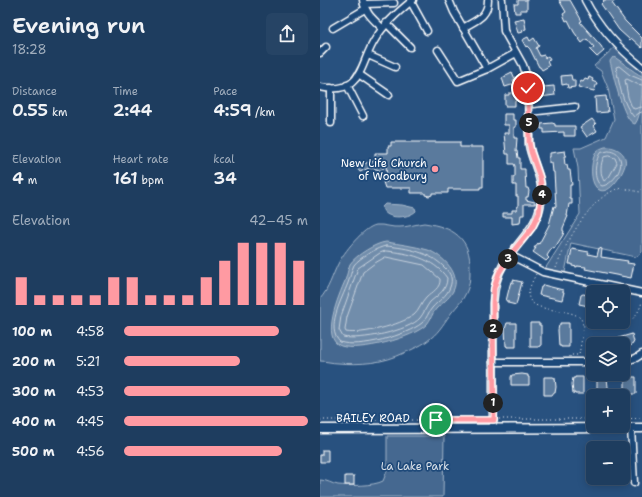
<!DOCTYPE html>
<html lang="en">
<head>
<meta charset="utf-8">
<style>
	body { margin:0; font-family:"Shantell Sans",sans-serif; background:#264465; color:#f1f3f6; height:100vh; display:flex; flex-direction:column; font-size:15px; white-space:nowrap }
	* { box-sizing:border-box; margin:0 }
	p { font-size:13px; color:#a1aebd }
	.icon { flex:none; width:22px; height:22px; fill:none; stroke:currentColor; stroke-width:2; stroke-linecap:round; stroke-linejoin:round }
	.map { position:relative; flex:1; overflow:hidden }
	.panel { display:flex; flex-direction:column; background:#1e3d5f; width:320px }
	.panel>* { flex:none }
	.fabs { position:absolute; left:266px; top:285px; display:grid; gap:8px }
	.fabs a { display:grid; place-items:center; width:44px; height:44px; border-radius:6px; background:#1e3d5f; box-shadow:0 2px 10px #0003,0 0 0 1px #3c5674; font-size:20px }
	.pin { position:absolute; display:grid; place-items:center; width:34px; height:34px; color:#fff; margin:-17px; border:2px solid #fff; border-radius:50%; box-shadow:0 1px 4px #0007 }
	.km { position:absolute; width:20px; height:20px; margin:-10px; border-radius:50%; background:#222; color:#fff; font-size:11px; line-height:20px; text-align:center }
	.round { display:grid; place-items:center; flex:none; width:42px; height:42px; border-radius:6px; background:#264465 }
	.head { display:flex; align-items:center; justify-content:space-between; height:68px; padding:0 12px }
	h1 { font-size:22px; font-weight:600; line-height:30px }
	.metrics { display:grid; grid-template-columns:repeat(3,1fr); gap:6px; height:68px; padding:4px 12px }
	.metrics div { display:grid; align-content:center }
	.metrics b { font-size:17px; font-weight:600 }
	.metrics small { font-size:11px; font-weight:400 }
	.metrics p { font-size:11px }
	.chart { height:112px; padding:8px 12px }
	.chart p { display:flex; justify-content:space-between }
	.chart svg { width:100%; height:72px; margin-top:4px; stroke:#ff9aa2; stroke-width:6 }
	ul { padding:0 12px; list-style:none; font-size:13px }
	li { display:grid; grid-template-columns:64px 48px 1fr; align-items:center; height:30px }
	li i { height:10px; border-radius:5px; background:#ff9aa2 }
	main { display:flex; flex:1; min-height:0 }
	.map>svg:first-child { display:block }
</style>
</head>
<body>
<main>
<section class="panel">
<div class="head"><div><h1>Evening run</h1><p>18:28</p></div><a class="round"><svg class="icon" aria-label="share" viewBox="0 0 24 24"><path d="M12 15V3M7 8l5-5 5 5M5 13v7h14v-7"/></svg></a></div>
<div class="metrics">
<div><p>Distance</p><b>0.55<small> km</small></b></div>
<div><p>Time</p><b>2:44</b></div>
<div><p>Pace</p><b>4:59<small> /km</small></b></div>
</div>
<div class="metrics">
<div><p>Elevation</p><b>4<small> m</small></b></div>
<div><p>Heart rate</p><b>161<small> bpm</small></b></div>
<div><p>kcal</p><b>34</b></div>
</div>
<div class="chart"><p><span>Elevation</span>42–45 m</p>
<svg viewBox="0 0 160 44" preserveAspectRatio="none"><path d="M5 44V27M15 44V38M25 44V38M35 44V38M45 44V38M55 44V27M65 44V27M75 44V38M85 44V38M95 44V38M105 44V27M115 44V17M125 44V6M135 44V6M145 44V6M155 44V17"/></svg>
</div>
<ul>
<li><b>100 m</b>4:58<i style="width:84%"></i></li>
<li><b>200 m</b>5:21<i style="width:63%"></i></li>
<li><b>300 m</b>4:53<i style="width:90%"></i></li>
<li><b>400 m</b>4:45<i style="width:100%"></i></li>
<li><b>500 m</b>4:56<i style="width:86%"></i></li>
</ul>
</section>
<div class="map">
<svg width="322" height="497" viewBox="0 0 322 497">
	<rect width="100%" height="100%" fill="#28517f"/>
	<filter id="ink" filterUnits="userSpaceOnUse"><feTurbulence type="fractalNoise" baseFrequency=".025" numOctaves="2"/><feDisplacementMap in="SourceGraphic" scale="8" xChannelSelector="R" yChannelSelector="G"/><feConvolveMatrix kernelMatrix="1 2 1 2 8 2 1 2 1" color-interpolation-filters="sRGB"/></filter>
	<g filter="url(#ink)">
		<g fill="#446890" stroke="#a2b4c8">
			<polygon points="297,45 322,67 322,252 316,257 251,243 244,277 223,272 260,214 258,168 254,148 261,148 286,137 294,119 288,88 281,71 274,66"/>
			<path d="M 104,223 C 133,227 151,238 150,269 C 150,277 150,285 146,293 C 143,300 137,306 132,312 C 125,321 120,331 111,338 C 103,345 93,349 84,353 C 64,363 40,365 18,363 C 12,363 6,361 0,361 L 0,299 C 9,289 12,276 18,264 C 23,253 44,227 56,225 C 64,224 72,228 80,227 C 88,227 96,224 104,223 Z"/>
			<path d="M 67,436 L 124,436 L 123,497 L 0,497 L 0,480 C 7,480 12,484 18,485 C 29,486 54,486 63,481 L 67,471 Z"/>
		</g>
		<g fill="#718dab" stroke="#aabbcd">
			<path d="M 293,57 C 297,57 314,73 322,76 C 322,89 322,116 315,124 C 303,122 293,73 290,61 Z"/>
			<path d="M 285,147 C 297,146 310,155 304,168 C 301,177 284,203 274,184 C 270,176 271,158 277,151 C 279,149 282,148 285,147 Z"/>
			<path d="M 65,204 L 82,205 L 95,208 L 96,211 C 88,219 64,220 62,207 Z"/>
			<path d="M 66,242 C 80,244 94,246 108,250 C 123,256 142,274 133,291 C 129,299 122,303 116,309 C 112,313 111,320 107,324 C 94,338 39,352 21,346 C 0,339 19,295 25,281 C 27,275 28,269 30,264 C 36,255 56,243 66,242 Z"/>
		</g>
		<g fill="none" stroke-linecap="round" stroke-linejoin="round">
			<g stroke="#c6d1dd" stroke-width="1">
				<path d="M 322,80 L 310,75 L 299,66 L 296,67 C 299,83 302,104 314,117 L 319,113 L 322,112"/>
				<polyline points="322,85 317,84 307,79 305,80 308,97 311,105 314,109 322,107"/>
				<path d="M 289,151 C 312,154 297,184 282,186 C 272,181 275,161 280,153 Z"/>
				<path d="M 289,156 L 295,158 L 297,163 L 289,177 L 284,181 C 280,175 280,163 284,157 Z"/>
				<path d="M 66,246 C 88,248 110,252 125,268 C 131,274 133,279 130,287 C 127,296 118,301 112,308 C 108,312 107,319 102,323 C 87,335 39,349 20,342 C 5,328 22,299 28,283 C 30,278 31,271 34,265 C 39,258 58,247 66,246 Z"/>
				<path d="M 66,251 C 89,253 113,258 127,278 C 127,290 118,295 110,302 C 106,307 104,313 100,318 C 89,331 39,341 23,337 L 19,330 L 21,316 L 38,268 L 60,253 Z"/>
				<path d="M 66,257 L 104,265 L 120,279 C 121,288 112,292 106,298 C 101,303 99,311 94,315 C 80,325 42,335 26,332 L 25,330 L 27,317 L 43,272 L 55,263 Z"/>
			</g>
		</g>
		<g fill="#5a7a9d" stroke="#fff">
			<polygon points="198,0 207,0 207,10 200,10 200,13 195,13 194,4 198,4"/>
			<polygon points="239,0 250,0 262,21 260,22 281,46 284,51 277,57 270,50 274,47 267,39 262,43 254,32 248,20 246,21 243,14 246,12"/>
			<polygon points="283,0 296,0 292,3 305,21 322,38 322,48 311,38 310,40 299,30 281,4 284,1"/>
			<polygon points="204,18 206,29 202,30 203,32 198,33 194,20"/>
			<polygon points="208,37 210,41 214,38 219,46 216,48 220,56 224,55 225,58 228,56 230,60 227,61 229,66 222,70 220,67 219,67 210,49 207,46 206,47 202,40"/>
			<polygon points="192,72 195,79 193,80 195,84 185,87 182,78 186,76 186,75"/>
			<polygon points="251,75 252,80 255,80 255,87 248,88 247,84 242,85 241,76"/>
			<polygon points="269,77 273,79 272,81 277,83 274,91 258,87 261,81 263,82 265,79 268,80"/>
			<polygon points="234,86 235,95 221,97 220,90 223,90 223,87"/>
			<polygon points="189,93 196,93 196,101 195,101 195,106 185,106 185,95 189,95"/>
			<polygon points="286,96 288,112 276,113 275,97"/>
			<polygon points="184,114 193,114 193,120 196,120 196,127 194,127 194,138 197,138 196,151 197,151 198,158 200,158 200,169 205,169 205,172 206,188 208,188 209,191 208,197 206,197 206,200 215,202 215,204 204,204 204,215 201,215 200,223 192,224 192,217 183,217 183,213 192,213 192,210 197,210 197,207 198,207 198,196 196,196 196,185 193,185 193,177 195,177 195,166 194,164 189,164 189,154 186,154 184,133 189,133 189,125 184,125"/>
			<polygon points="272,119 276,124 274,126 277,131 267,137 260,127"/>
			<polygon points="232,123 235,124 235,126 255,126 255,136 244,136 244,132 224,133 224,129 221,129 221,124"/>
			<polygon points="71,142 140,142 140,147 163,147 163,187 160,187 160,189 128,189 128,193 112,193 112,195 109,196 105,195 105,193 91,193 91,188 65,188 63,182 67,182 66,165 61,171 56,169 49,168 40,172 37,168 42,164 55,161 55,153 68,153 68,146 71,146"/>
			<polygon points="245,151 246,156 244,156 245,165 247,165 248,170 250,170 252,185 250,185 250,199 252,199 252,204 249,204 247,216 248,216 243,228 243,231 244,231 243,235 234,249 232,248 228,254 227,256 229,258 226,261 213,252 216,248 214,248 218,243 219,244 229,225 234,206 236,207 234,172 233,172 232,163 229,163 229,157 230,157 230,153"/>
			<polygon points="279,248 282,249 281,257 308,261 307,263 314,264 311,278 265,269 266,267 257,266 257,267 252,266 252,264 249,264 252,249 269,252 268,254 277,256"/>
			<polygon points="193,280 202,282 196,305 188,303 188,301 186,301 190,285 191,282 193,283"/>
			<polygon points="223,285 243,290 243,292 244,292 242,300 219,295 221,287 222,287"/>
			<polygon points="263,294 273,296 273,307 259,304 261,295"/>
			<polygon points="187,323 196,323 196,347 187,347 187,346 186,346 185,329"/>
			<polygon points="210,323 219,323 219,325 221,325 221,346 219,346 219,347 210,347"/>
			<polygon points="240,323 249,323 249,347 241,347 241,346 239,346 238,330 239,325 240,325"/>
			<polygon points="312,334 314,342 313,343 313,344 305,348 303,347 303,344 296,344 295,339"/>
			<polygon points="266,340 284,340 284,344 273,344 273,350 267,350 267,349 266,349"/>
			<polygon points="202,374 208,375 208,377 209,377 209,385 191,385 191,377 192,375"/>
			<polygon points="224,377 233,377 235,378 236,387 235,393 233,393 233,395 224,395"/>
			<polygon points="255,377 263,377 263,394 255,394 255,393 253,393 252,384 253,378 255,378"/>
			<polygon points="277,377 285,377 285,378 287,378 288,387 287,393 285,393 285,394 277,394"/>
			<polygon points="307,377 316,377 316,394 307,394 307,393 305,393 305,378 307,378"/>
			<polygon points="2,450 8,450 8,462 0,462 0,455 2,455"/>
			<rect x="25" y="476" width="9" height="9"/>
		</g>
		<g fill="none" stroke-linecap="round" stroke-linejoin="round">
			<g stroke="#fff" stroke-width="9">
				<g id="minor">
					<path d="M 43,0 C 45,13 53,19 62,28"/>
					<polyline points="129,0 134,12 167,69"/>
					<path d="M 265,0 C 279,27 298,48 322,67"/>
					<polyline points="91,2 107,31"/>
					<polyline points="44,4 74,3"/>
					<polyline points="66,23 90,47"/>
					<polyline points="13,28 45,9"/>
					<path d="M 143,28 C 156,20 168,17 168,0"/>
					<polyline points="118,50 138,81 167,69 196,53"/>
					<polyline points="0,53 6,47"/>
					<polyline points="48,55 75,67"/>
					<polyline points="40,75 69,95"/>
					<polyline points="27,85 43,116"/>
					<path d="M 0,87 C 44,96 39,63 56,38 C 65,23 79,11 93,0"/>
					<polyline points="11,88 11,123"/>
					<polyline points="209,112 255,107"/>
					<polyline points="190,255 223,272 322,293"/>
					<polyline points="173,362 273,362"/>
					<polyline points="303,362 316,358 322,354"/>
					<path d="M 173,428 L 173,303 C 174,290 176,277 183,265 C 198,240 220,227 222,195 C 222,176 212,162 209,145 L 208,80 L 203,65 L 184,31 L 182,0"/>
					<polyline points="311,428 314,483"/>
				</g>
			</g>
			<g stroke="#fff" stroke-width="11">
				<polyline id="major" points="0,429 322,428"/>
			</g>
			<g stroke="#fff" stroke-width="1" stroke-dasharray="1 3" stroke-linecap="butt">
				<path d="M 236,268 C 245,244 271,196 298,189 C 306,187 314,192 322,192"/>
				<path d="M 216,274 C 213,280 207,291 209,298 C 215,314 252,307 261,319 C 262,320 262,323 263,325"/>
				<path d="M 250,357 L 250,355 L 259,355 L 264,325 C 290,321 312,335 322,302"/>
				<polyline points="179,419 273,419"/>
				<polyline points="303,419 322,418"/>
				<polyline points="0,420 167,420"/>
			</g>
			<use href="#minor" stroke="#1f4a7a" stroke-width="6"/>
			<use href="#major" stroke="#1f4a7a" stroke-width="8"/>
		</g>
	</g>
	<g fill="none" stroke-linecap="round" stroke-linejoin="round" filter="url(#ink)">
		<g stroke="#fff" stroke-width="8">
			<polyline id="route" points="116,420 174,420 173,303 174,288 179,273 190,255 212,228 219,213 220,205 222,191 220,178 211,152 209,142 208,88"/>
		</g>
		<use href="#route" stroke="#ff9aa2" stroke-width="5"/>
	</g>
	<circle fill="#ff9aa2" stroke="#1f4a7a" stroke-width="1.5" cx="115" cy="169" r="4"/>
	<g text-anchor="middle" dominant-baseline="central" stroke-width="3.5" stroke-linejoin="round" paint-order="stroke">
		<g font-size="11" fill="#fff" stroke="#1f4a7a" text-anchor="end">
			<text x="107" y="163">New Life Church<tspan x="107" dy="13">of Woodbury</tspan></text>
		</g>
		<g font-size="11" fill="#fff" stroke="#1f4a7a">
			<text x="53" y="418">BAILEY ROAD</text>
		</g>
		<g font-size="11" fill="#dae1e9" stroke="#1f4a7a">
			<text x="95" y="466">La Lake Park</text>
		</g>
	</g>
</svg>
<div class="fabs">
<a><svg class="icon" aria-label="locate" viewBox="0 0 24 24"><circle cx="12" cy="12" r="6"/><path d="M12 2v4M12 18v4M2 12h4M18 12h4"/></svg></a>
<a><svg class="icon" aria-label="layers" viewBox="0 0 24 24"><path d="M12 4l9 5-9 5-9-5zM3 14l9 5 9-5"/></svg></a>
<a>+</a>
<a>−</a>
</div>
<div class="pin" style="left:116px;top:420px;background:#1e9e55"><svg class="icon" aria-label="arrive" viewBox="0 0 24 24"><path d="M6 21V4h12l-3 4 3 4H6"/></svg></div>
<div class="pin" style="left:208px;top:88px;background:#d93025"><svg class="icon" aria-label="check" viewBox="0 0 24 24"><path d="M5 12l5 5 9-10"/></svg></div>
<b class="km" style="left:173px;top:403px">1</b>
<b class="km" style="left:173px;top:329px">2</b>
<b class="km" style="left:188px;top:259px">3</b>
<b class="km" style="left:222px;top:195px">4</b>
<b class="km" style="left:209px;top:123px">5</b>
</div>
</main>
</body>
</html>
